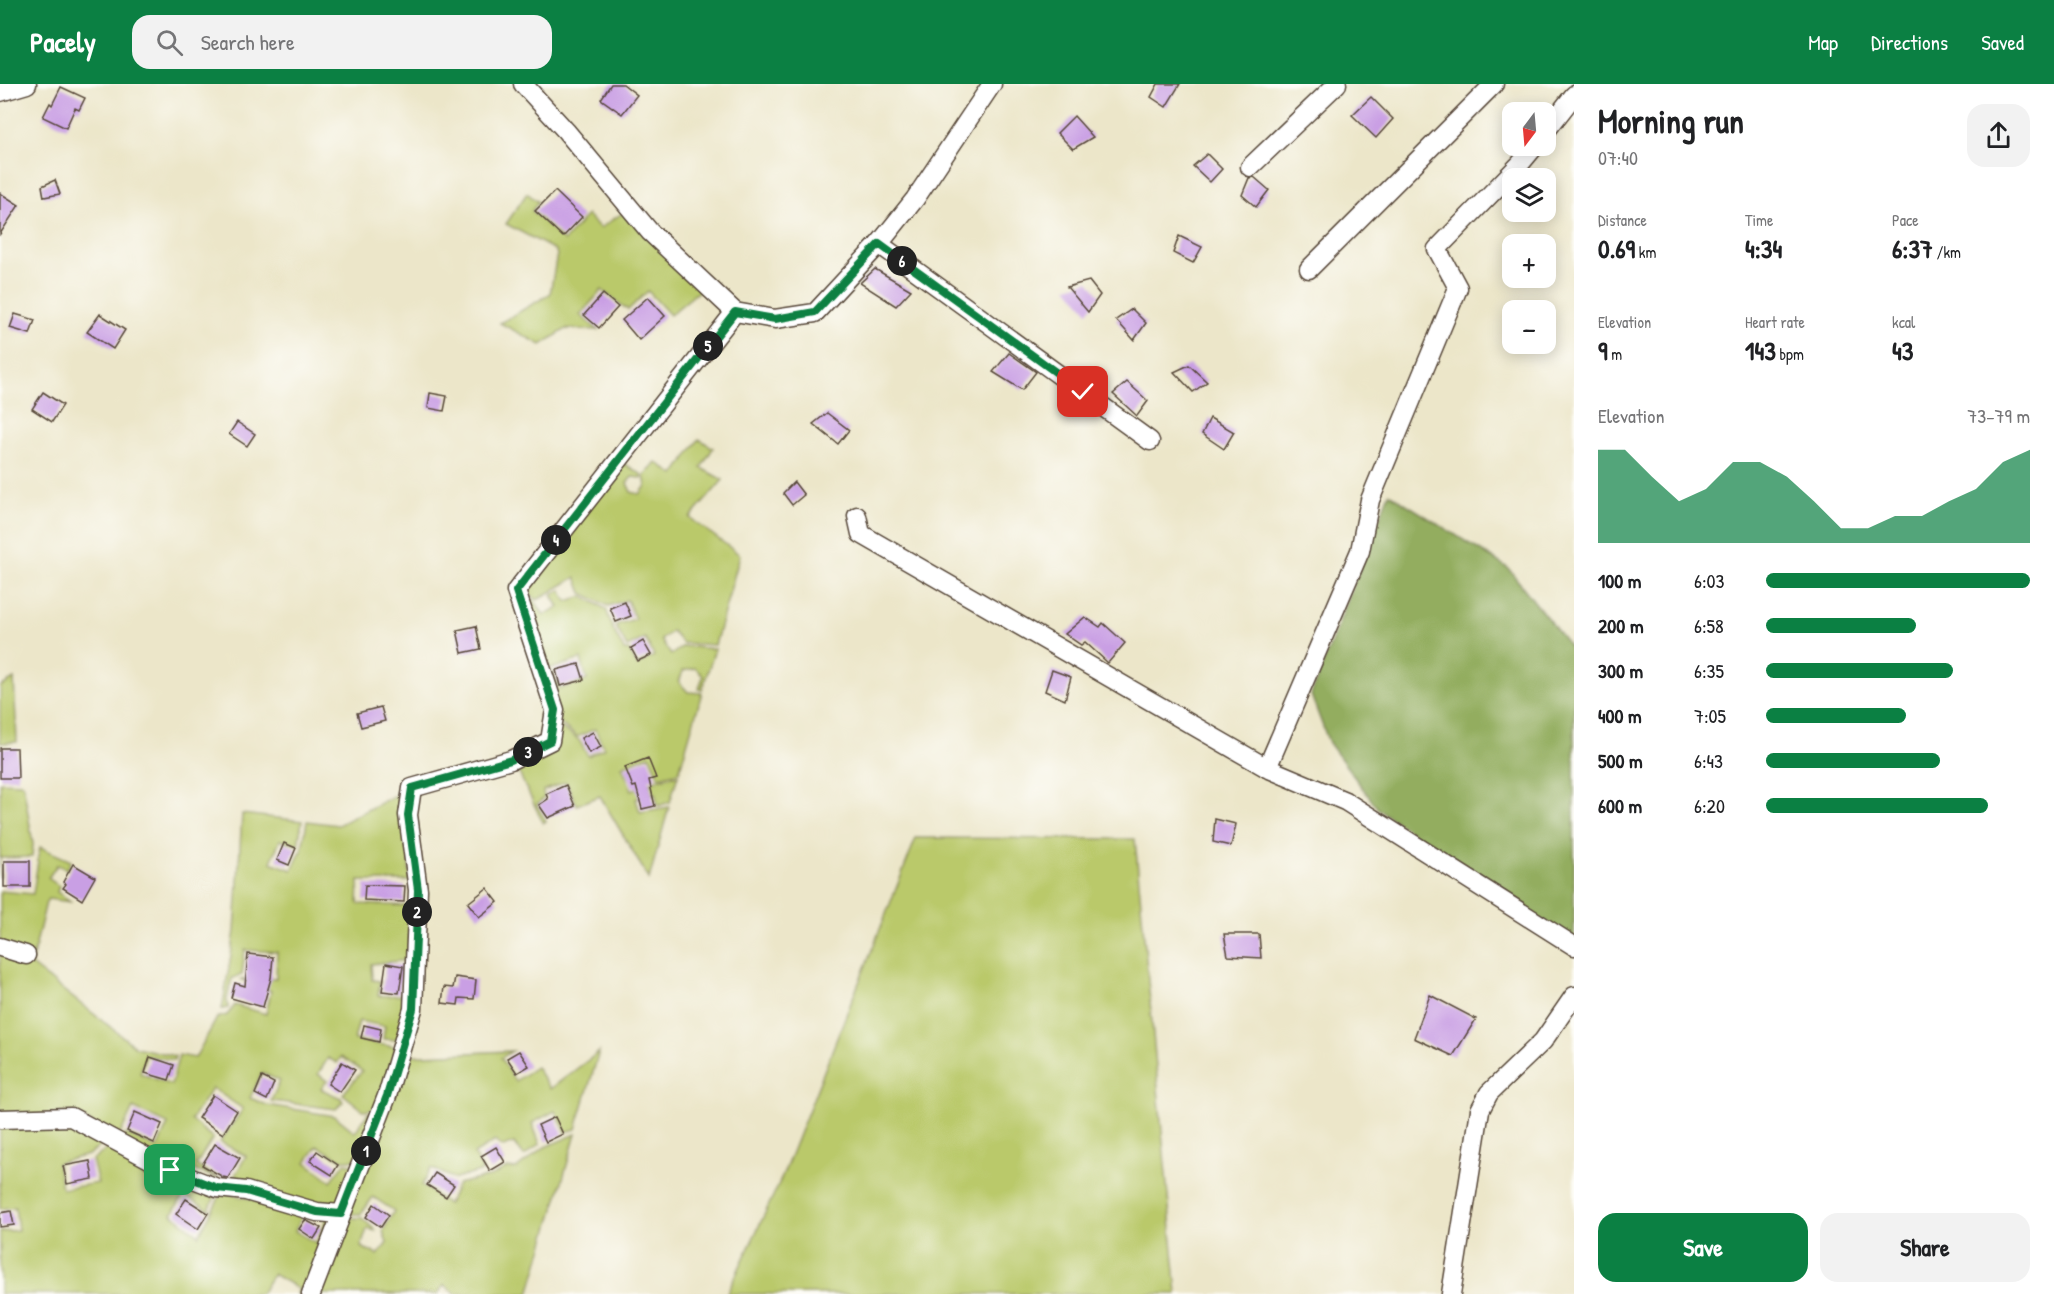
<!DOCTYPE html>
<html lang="en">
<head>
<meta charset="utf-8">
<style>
	body { margin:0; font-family:"Patrick Hand",sans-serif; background:#f2f2f2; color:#202124; height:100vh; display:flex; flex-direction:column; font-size:22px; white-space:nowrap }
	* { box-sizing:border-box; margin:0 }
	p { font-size:20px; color:#757577 }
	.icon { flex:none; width:33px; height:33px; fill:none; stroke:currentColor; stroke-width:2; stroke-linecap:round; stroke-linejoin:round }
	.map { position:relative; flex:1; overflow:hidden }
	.details { display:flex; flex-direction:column; background:#fff; width:480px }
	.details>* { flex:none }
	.needle { width:39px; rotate:196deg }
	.tools { position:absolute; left:1502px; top:18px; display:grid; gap:12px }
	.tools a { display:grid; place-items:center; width:54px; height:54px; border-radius:12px; background:#fff; box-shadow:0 3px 15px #0003; font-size:30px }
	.pin { position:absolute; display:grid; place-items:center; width:51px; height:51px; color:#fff; margin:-26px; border-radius:12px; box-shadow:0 3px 9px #0006 }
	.km { position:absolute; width:30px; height:30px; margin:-15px; border-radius:50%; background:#222; color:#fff; font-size:16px; line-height:30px; text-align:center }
	.round { display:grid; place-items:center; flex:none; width:63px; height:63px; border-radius:18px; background:#f2f2f2 }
	.overview { display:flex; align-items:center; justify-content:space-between; height:102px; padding:0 24px }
	h1 { font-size:33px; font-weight:700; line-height:45px }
	.figures { display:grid; grid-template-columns:repeat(3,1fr); gap:9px; height:102px; padding:6px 24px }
	.figures div { display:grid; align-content:center }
	.figures b { font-size:26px; font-weight:700 }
	.figures small { font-size:16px; font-weight:400 }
	.figures p { font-size:16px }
	.chart { height:168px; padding:12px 24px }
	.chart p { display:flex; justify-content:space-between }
	.chart svg { width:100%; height:108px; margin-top:6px; fill:#0b8043; opacity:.7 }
	.button { display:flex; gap:12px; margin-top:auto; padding:12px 24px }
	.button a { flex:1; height:69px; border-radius:18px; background:#0b8043; color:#fff; font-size:24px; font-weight:700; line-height:69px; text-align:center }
	.button a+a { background:#f2f2f2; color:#202124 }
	ul { padding:0 24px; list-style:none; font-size:20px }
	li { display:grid; grid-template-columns:96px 72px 1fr; align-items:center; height:45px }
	li i { height:15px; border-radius:8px; background:#0b8043 }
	header { display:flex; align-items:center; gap:36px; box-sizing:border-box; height:84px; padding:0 30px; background:#0b8043; color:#fff }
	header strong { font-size:28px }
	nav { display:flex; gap:33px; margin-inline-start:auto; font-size:21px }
	.search { width:420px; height:54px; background:#f2f2f2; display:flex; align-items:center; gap:15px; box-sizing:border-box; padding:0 21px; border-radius:18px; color:#757577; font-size:22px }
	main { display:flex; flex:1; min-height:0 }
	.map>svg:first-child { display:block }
</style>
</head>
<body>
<header>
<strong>Pacely</strong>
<div class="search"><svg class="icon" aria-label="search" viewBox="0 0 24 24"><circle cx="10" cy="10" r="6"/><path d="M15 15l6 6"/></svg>Search here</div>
<nav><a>Map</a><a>Directions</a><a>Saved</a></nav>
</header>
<main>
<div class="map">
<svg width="1574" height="1210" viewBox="0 0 1574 1210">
	<rect width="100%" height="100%" fill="#fdfcf7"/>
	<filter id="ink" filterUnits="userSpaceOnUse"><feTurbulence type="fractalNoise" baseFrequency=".0167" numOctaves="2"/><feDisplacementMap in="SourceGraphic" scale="12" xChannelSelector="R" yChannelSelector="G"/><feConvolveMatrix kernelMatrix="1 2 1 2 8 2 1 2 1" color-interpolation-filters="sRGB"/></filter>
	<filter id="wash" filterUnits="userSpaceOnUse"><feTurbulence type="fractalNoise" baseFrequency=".008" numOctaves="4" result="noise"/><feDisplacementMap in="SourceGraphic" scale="24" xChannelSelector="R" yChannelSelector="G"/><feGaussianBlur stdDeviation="1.35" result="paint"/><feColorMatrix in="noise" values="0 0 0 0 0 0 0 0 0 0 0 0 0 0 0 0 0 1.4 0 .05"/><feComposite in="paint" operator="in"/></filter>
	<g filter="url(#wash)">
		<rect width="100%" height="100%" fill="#ece6c9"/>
		<g fill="#bac96b" stroke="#7a7a44" stroke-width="1.5">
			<polygon points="527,109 538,118 532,127 564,157 587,131 600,144 627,126 701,205 670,231 648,207 628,226 602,206 580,231 598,246 566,245 541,261 500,239 550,210 557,170 555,166 506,140"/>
			<polygon points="699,355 713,364 701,384 723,396 690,434 740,471 715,561 682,559 672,547 661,556 671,571 683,562 715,565 702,606 699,605 703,592 695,584 683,587 679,598 688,608 702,609 679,688 659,693 649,671 622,682 632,706 659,695 678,691 670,718 658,722 655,709 636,715 640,728 669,723 649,795 600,712 577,721 566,698 543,707 544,714 537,721 546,737 543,739 515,681 560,643 579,656 588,672 604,664 595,645 577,653 560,639 546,588 554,589 560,605 587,596 581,575 554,584 545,584 523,508 537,520 544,531 559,523 552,511 561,506 567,517 583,512 606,525 613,545 624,566 629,566 637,581 654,572 645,554 627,563 615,541 635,535 627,516 608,522 582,509 576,493 537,516 521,502 618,376 641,390 642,394 632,393 627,399 631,408 640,410 646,402 644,392 656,378 674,391"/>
			<polygon points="14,595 17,658 0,659 0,603"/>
			<polygon points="0,698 23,699 33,760 32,773 0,774 0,794"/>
			<polygon points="405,706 410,797 359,797 358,820 412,822 409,876 371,880 372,896 380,897 378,912 407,911 398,956 383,955 385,942 359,937 354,956 396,963 376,1025 364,1027 343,1010 362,987 341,973 337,979 328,974 318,990 327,997 321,1005 341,1014 343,1018 336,1025 271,1017 280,997 262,989 250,1014 267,1021 335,1032 355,1048 368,1029 376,1032 357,1076 342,1076 317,1062 306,1078 331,1097 345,1079 356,1081 337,1127 230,1100 246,1072 220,1058 243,1025 212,1004 191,1036 213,1054 196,1081 219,1095 121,1059 126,1050 157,1064 168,1040 133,1024 118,1055 73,1028 0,1035 0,807 33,810 40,763 71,777 67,785 57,781 48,794 59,802 57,808 72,818 48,815 46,818 31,881 136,963 175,972 174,976 146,972 140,989 171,1001 179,971 195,974 217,934 227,931 235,921 266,930 271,907 242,896 251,894 276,894 277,868 245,866 242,891 232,894 227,915 228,924 222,925 235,847 242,730 302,737 298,761 280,756 271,778 292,786 302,765 307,737 338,741"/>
			<polygon points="916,754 1135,755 1177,1210 727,1210 783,1091"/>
			<polygon points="512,967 501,974 515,997 536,983 550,1005 599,968 576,1045 566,1048 555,1027 532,1039 540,1060 524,1072 514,1059 503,1063 495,1057 474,1070 483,1087 455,1095 431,1084 422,1101 448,1120 458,1100 492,1092 507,1084 516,1085 545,1063 576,1050 529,1210 456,1210 444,1201 438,1210 317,1210 344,1134 362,1134 376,1147 367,1145 361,1163 378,1171 387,1159 383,1147 394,1127 373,1113 361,1130 345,1130 401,972"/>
			<polygon points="68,1036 105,1059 88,1071 57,1079 62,1105 98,1099 92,1076 112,1062 217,1108 209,1126 184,1111 172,1130 199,1151 222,1108 304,1128 295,1147 316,1159 324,1141 326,1132 336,1135 307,1210 297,1210 299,1205 273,1190 261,1210 0,1210 0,1148 18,1146 15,1123 0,1125 0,1043"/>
		</g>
		<polygon fill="#93ad5f" stroke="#676c3e" stroke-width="1.5" points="1389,409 1508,484 1574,568 1574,861 1378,725 1329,659 1311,611"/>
		<g id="blocks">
			<g fill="#c99fe4">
				<polygon points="611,0 623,0 637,11 622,30 601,15"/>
				<polygon points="1158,0 1180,0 1166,23 1151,13"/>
				<polygon points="61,3 85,14 79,26 75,24 66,44 43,33 50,19 52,21"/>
				<polygon points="1371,13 1393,35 1376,54 1352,31"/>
				<polygon points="1074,32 1093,53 1073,65 1057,49"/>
				<polygon points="1207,70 1222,85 1210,98 1193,82"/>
				<polygon points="1254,93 1269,106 1256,123 1242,111 1249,94"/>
				<polygon points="55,96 60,110 44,113 42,102"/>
				<polygon points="555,107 582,133 563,153 535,127"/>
				<polygon points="0,109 19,121 0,150"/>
				<polygon points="1179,152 1202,163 1193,179 1173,169"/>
				<polygon points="875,185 911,206 896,222 860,199"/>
				<polygon points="1089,197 1100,211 1088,228 1067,203"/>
				<polygon points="603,210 618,223 599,244 584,231"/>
				<polygon points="648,213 665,232 639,256 622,236"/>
				<polygon points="1132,225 1146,239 1134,256 1116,236"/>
				<polygon points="15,230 35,236 30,250 10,244"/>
				<polygon points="100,230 125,246 113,265 87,248"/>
				<polygon points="1009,269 1036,288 1022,306 993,288"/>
				<polygon points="1189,281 1207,298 1193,308 1174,288"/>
				<polygon points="1127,298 1148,317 1137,332 1113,310"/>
				<polygon points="43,308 63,321 52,338 32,325"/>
				<polygon points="430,309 447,312 444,327 428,324"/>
				<polygon points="827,329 849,346 838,360 813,340"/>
				<polygon points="1210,334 1234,348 1224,365 1202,350"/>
				<polygon points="237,338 255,350 247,362 229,350"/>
				<polygon points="794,398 804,411 792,421 783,409"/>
				<polygon points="625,518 631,532 616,538 610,524"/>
				<polygon points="1085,533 1100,543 1103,539 1125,559 1108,579 1085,558 1081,561 1065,550"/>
				<polygon points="476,542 481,565 462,569 457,546"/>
				<polygon points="643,557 651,571 638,577 631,564"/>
				<polygon points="579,580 584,596 560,602 556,586"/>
				<polygon points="1052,586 1071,593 1065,616 1045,607"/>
				<polygon points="381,623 385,637 361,643 357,629"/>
				<polygon points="593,648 601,663 589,669 581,654"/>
				<polygon points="0,664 17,664 18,694 0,694"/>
				<polygon points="648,674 656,694 649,696 655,722 642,725 636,702 633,703 625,683"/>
				<polygon points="566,701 575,722 548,734 539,721 548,715 546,710"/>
				<polygon points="1215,735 1236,740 1231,762 1213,758"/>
				<polygon points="284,759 296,764 289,781 277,776"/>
				<rect x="4" y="777" width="26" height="26"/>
				<polygon points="73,780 95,793 82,816 63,804 66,800 63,798"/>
				<polygon points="365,801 405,802 404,818 364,816"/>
				<polygon points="487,804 498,818 479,833 468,819"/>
				<polygon points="1224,850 1259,850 1261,874 1228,872"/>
				<polygon points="248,870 273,873 271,894 263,923 231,914 235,899 245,902"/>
				<polygon points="386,879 403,882 399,909 382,907"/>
				<polygon points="455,893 476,896 474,915 459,914 458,921 442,919 444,903 453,904"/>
				<polygon points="1430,911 1476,935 1453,972 1414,954"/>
				<polygon points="364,941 381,945 379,958 361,954"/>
				<polygon points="519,967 529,982 517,989 507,974"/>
				<polygon points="150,973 174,981 169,996 145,989"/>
				<polygon points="342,978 355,986 340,1008 328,1000"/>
				<polygon points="262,993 274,999 267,1016 255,1010"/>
				<polygon points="213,1011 237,1027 223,1050 198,1034"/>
				<polygon points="135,1028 162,1040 154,1059 127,1047"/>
				<polygon points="555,1033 563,1050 546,1058 538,1041"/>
				<polygon points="215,1060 240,1074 228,1094 223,1093 202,1081"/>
				<polygon points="496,1063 505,1078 490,1087 481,1072"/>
				<polygon points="317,1067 338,1081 332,1091 310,1077"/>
				<polygon points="90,1077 93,1095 67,1100 63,1082"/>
				<polygon points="435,1089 454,1101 446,1113 427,1101"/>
				<polygon points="186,1115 208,1129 198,1145 176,1130"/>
				<polygon points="374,1120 389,1131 381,1143 366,1133"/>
				<polygon points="11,1127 14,1141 0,1143 0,1129"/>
				<polygon points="305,1136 321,1144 314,1155 299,1145"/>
			</g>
		</g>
	</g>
	<g filter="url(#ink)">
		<use href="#blocks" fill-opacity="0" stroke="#564638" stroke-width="1.5"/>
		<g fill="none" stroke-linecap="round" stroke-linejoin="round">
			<g stroke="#564638" stroke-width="21">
				<g id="street">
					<polyline points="523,0 566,47 650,148 735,228"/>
					<polyline points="0,8 27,0"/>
					<polyline points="1545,48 1574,11"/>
					<polyline points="1250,83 1337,0"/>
					<polyline points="879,160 1150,357"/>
					<polyline points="1309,185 1494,0"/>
					<polyline points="857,432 861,450 1267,684 1345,717 1574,862"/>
					<polyline points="1267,684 1360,467 1370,416 1458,204 1437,165 1520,80 1535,62"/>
					<polyline points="0,863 26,871"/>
					<polyline points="0,1035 71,1033 170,1086 217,1104 246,1107 317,1128 341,1130"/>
					<polyline points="311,1210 387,1012 413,925 418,806 408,731 412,704 511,676 550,657 555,626 516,507 735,228 775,235 815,229 879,160 915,115 992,0"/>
					<polyline points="1451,1210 1480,1026 1489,1009 1543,957 1574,912"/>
				</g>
			</g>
			<use href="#street" stroke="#fff" stroke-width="18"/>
		</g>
	</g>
	<g fill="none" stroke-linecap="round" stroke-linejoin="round" filter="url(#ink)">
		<g stroke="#fff" stroke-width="12">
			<polyline id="route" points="170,1086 217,1104 246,1107 317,1128 341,1130 387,1012 413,925 418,806 408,731 412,704 511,676 550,657 555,626 516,507 735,228 775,235 815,228 879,160 1083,308"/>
		</g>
		<use href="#route" stroke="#0b8043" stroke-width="8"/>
	</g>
</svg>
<div class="tools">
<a><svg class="needle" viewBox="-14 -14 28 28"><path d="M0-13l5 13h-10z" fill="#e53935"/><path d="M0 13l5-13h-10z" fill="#757577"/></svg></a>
<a><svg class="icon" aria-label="layers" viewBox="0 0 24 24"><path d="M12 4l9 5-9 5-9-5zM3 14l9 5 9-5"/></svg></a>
<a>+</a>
<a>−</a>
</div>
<div class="pin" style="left:170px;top:1086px;background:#1e9e55"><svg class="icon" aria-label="arrive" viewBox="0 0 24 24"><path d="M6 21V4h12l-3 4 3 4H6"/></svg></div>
<div class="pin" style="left:1083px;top:308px;background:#d93025"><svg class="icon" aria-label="check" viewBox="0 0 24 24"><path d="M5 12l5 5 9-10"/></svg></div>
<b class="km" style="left:366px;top:1067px">1</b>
<b class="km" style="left:417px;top:828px">2</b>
<b class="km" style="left:528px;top:668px">3</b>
<b class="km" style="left:556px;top:456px">4</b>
<b class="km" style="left:708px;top:262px">5</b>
<b class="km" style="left:902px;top:177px">6</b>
</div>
<section class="details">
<div class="overview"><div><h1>Morning run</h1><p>07:40</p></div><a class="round"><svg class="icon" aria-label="share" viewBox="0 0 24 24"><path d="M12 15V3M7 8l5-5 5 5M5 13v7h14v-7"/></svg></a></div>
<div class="figures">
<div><p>Distance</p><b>0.69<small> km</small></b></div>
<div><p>Time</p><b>4:34</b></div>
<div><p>Pace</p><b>6:37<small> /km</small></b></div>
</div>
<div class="figures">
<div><p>Elevation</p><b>9<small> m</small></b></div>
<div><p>Heart rate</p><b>143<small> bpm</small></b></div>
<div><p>kcal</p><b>43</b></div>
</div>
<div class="chart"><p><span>Elevation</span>73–79 m</p>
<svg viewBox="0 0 160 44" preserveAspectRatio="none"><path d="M0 44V6L10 6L20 17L30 27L40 22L50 11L60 11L70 17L80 27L90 38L100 38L110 33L120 33L130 27L140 22L150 11L160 6V44z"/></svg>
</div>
<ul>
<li><b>100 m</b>6:03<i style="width:100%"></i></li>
<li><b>200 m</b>6:58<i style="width:57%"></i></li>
<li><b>300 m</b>6:35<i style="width:71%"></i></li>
<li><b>400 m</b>7:05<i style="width:53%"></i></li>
<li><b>500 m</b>6:43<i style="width:66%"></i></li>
<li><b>600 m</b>6:20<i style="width:84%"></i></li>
</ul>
<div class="button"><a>Save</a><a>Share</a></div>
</section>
</main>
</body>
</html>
